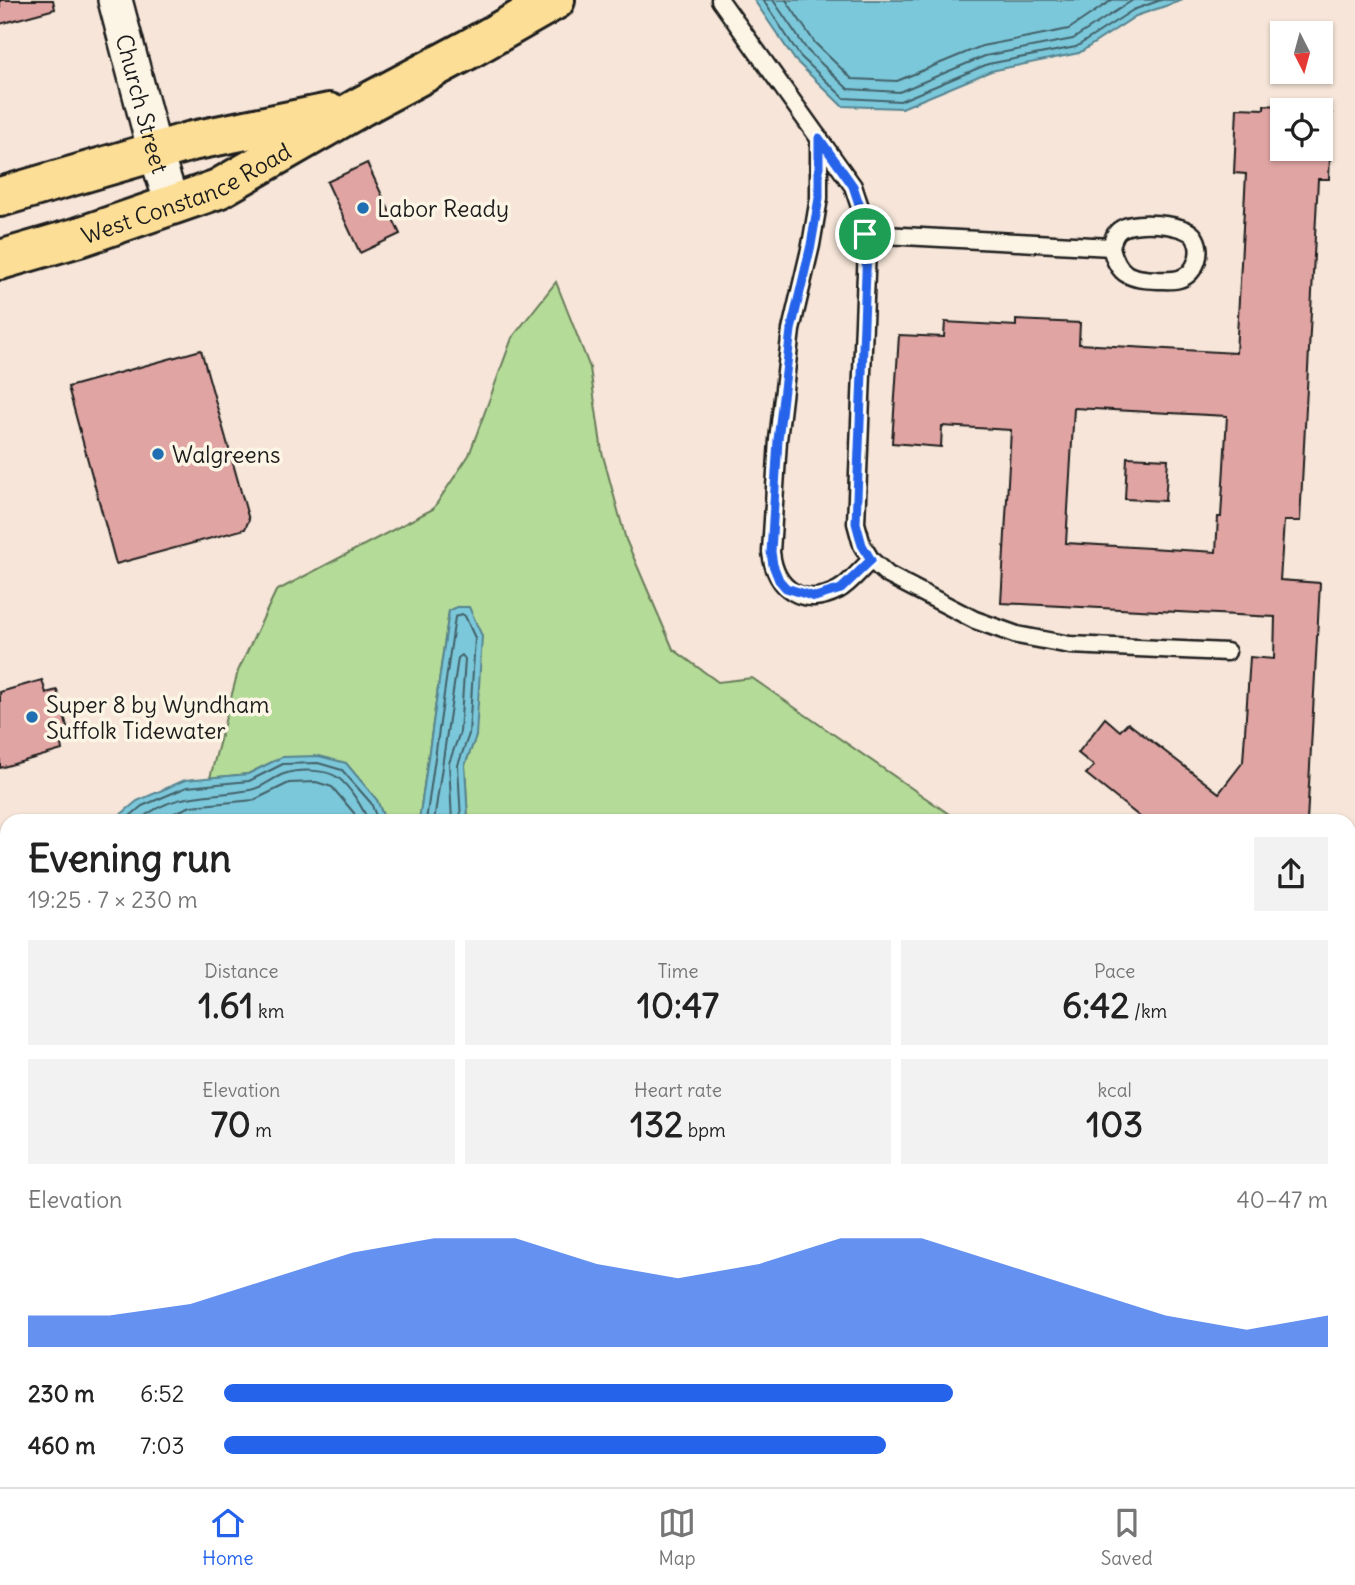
<!DOCTYPE html>
<html lang="en">
<head>
<meta charset="utf-8">
<style>
	body { margin:0; font-family:Delius,sans-serif; background:#f2f2f2; color:#222; height:100vh; display:flex; flex-direction:column; font-size:26px; white-space:nowrap }
	* { box-sizing:border-box; margin:0 }
	p { font-size:23px; color:#767676 }
	.icon { flex:none; width:38px; height:38px; fill:none; stroke:currentColor; stroke-width:2; stroke-linecap:round; stroke-linejoin:round }
	.map { position:relative; flex:1; overflow:hidden }
	.details { position:absolute; left:0px; top:814px; width:1356px; height:674px; display:flex; flex-direction:column; background:#fff; border-radius:21px 21px 0 0; box-shadow:0 2px 5px #0004 }
	.details>* { flex:none }
	.needle { width:46px; rotate:174deg }
	.controls { position:absolute; left:1270px; top:21px; display:grid; gap:14px }
	.controls a { display:grid; place-items:center; width:63px; height:63px; border-radius:0px; background:#fff; box-shadow:0 2px 5px #0004; font-size:35px }
	.pin { position:absolute; display:grid; place-items:center; width:60px; height:60px; color:#fff; margin:-30px; border:4px solid #fff; border-radius:50%; box-shadow:0 2px 7px #0007 }
	.round { display:grid; place-items:center; flex:none; width:74px; height:74px; border-radius:0px; background:#f2f2f2 }
	.head { display:flex; align-items:center; justify-content:space-between; height:119px; padding:0 28px }
	h1 { font-size:38px; font-weight:700; line-height:52px }
	.figures { display:grid; grid-template-columns:repeat(3,1fr); gap:10px; height:119px; padding:7px 28px }
	.figures div { display:grid; align-content:center; border-radius:0px; background:#f2f2f2; text-align:center }
	.figures b { font-size:35px; font-weight:700 }
	.figures small { font-size:19px; font-weight:400 }
	.figures p { font-size:19px }
	.chart { height:196px; padding:14px 28px }
	.chart p { display:flex; justify-content:space-between }
	.chart svg { width:100%; height:126px; margin-top:7px; fill:#2563eb; opacity:.7 }
	ul { padding:0 28px; list-style:none; font-size:23px }
	li { display:grid; grid-template-columns:112px 84px 1fr; align-items:center; height:52px }
	li i { height:18px; border-radius:9px; background:#2563eb }
	.tabs { display:flex; justify-content:space-around; align-items:center; height:98px; border-top:2px solid #e0e0e0; background:#fff; font-size:19px; color:#767676 }
	.tabs a { display:grid; justify-items:center; gap:4px }
	.tabs .selected { color:#2563eb }
	.map>svg:first-child { display:block }
</style>
</head>
<body>
<div class="map">
<svg width="1355" height="1487" viewBox="0 0 1355 1487">
	<rect width="100%" height="100%" fill="#f6e5d8"/>
	<filter id="ink" filterUnits="userSpaceOnUse"><feTurbulence type="fractalNoise" baseFrequency=".0143" numOctaves="2"/><feDisplacementMap in="SourceGraphic" scale="14" xChannelSelector="R" yChannelSelector="G"/><feConvolveMatrix kernelMatrix="1 2 1 2 8 2 1 2 1" color-interpolation-filters="sRGB"/></filter>
	<g filter="url(#ink)">
		<g fill="#b4db97" stroke="#687c5a" stroke-width="2">
			<polygon points="556,282 590,368 602,452 626,540 673,649 718,682 752,678 959,821 468,821 465,765 476,736 449,611 419,821 385,821 377,800 282,757 248,774 210,778 238,671 276,591 433,509 469,455 512,338"/>
			<polygon points="861,1481 1314,1481 1313,1487 864,1487"/>
		</g>
		<g fill="#7cc8db" stroke="#56838f" stroke-width="2">
			<polygon points="754,0 1183,0 1136,16 1079,53 991,71 902,108 842,106 795,60"/>
			<polygon points="457,607 469,607 482,636 476,736 465,765 468,821 419,821 449,611"/>
			<polygon points="319,756 346,763 377,800 385,821 113,821 137,801 185,780 248,774 282,757"/>
			<polygon points="7,883 7,1091 0,1092 0,887"/>
			<polygon points="861,1481 864,1487 331,1487 329,1481"/>
		</g>
		<g fill="none" stroke-linecap="round" stroke-linejoin="round">
			<g stroke="#426168" stroke-width="2">
				<polyline points="763,0 800,56 844,98 900,101 988,64 1076,47 1133,10 1161,0"/>
				<polyline points="773,0 807,50 848,89 899,92 985,56 1073,39 1133,0"/>
				<polyline points="786,0 815,43 852,79 897,81 982,46 1069,29 1112,0"/>
				<polyline points="124,821 142,806 187,787 249,781 283,764 318,763 342,770 371,803 378,821"/>
				<path d="M 138,821 C 176,790 207,798 250,790 C 263,788 272,778 284,774 C 297,769 325,769 337,777 C 349,785 363,808 368,821"/>
				<polyline points="156,821 191,806 254,800 289,783 316,782 332,787 354,813 357,821"/>
				<polyline points="426,821 455,617 462,614 465,616 475,638 469,734 458,765 461,821"/>
				<polyline points="434,821 458,658 462,655 465,659 460,732 449,763 452,821"/>
			</g>
		</g>
		<g fill="#e0a5a3" stroke="#1c1c1c" stroke-width="2" fill-rule="evenodd">
			<polygon points="0,0 53,0 55,9 0,24"/>
			<path d="M 1264,105 L 1297,107 L 1297,110 L 1283,110 L 1283,149 L 1321,149 L 1321,114 L 1332,114 L 1329,179 L 1318,179 L 1300,521 L 1284,521 L 1280,580 L 1320,583 L 1307,821 L 1145,821 L 1086,774 L 1094,766 L 1078,753 L 1105,718 L 1120,731 L 1128,723 L 1219,793 L 1243,762 L 1250,657 L 1274,659 L 1275,617 L 1001,603 L 1011,430 L 942,426 L 941,447 L 892,443 L 899,335 L 944,337 L 945,322 L 1016,326 L 1016,320 L 1080,323 L 1079,344 L 1236,353 L 1246,174 L 1234,173 L 1237,108 L 1264,109 ZM 1074,408 L 1227,416 L 1221,517 L 1218,517 L 1216,552 L 1066,543 Z"/>
			<polygon points="367,163 400,234 360,253 327,182"/>
			<polygon points="201,350 249,520 245,529 116,564 68,387"/>
			<polygon points="1127,457 1168,459 1165,501 1125,499"/>
			<polygon points="42,680 46,693 57,690 71,741 61,744 62,750 0,768 0,692"/>
			<polygon points="222,1480 246,1480 224,1487"/>
		</g>
		<g fill="none" stroke-linecap="round" stroke-linejoin="round">
			<g stroke="#1c1c1c" stroke-width="21">
				<g id="lane">
					<polyline points="720,0 853,186 863,216 867,248 856,523 862,545 871,560 888,575 975,620 1017,635 1070,645 1227,652"/>
					<path d="M 819,138 L 819,198 L 811,245 L 791,330 L 778,440 L 771,552 C 775,590 804,608 838,590 C 850,584 861,569 871,560"/>
					<path d="M 865,234 L 1111,247 C 1118,276 1130,279 1158,280 C 1165,280 1172,281 1179,279 C 1196,274 1205,250 1193,235 C 1182,223 1134,220 1121,229 C 1114,233 1113,240 1111,247"/>
					<polyline points="7,1268 0,1270 7,1293"/>
					<polyline points="0,1400 7,1398"/>
					<polyline points="69,1480 71,1487"/>
					<polyline points="119,1480 121,1487"/>
					<polyline points="34,1485 34,1487"/>
				</g>
			</g>
			<g stroke="#1c1c1c" stroke-width="38">
				<g id="street">
					<path id="s1" d="M 115,0 L 155,152 L 173,206"/>
				</g>
			</g>
			<g stroke="#1c1c1c" stroke-width="44">
				<g id="primary">
					<polyline points="0,197 192,141 329,113"/>
					<path id="s2" d="M 0,260 L 79,237 L 218,189 L 362,106 L 469,49 L 555,0"/>
				</g>
			</g>
			<use href="#lane" stroke="#fcf5e5" stroke-width="16"/>
			<use href="#street" stroke="#fcf5e5" stroke-width="33"/>
			<use href="#primary" stroke="#fcde96" stroke-width="38"/>
		</g>
	</g>
	<g fill="none" stroke-linecap="round" stroke-linejoin="round" filter="url(#ink)">
		<g stroke="#fff" stroke-width="14">
			<polygon id="route" points="819,138 853,186 863,216 867,248 856,523 862,545 871,560 841,589 815,597 786,588 779,580 773,565 771,552 778,440 791,330 811,245 819,198"/>
		</g>
		<use href="#route" stroke="#2563eb" stroke-width="9"/>
	</g>
	<g fill="#1f6fb2" stroke="#fcf5e5" stroke-width="2.5">
		<circle cx="363" cy="208" r="7"/>
		<circle cx="158" cy="454" r="7"/>
		<circle cx="32" cy="717" r="7"/>
	</g>
	<g text-anchor="middle" dominant-baseline="central" stroke-width="7" stroke-linejoin="round" paint-order="stroke">
		<g font-size="23" fill="#1c1c1c" stroke="#fcf5e5">
			<text stroke="none"><textPath href="#s1" startOffset="107">Church Street</textPath></text>
			<text stroke="none"><textPath href="#s2" startOffset="198">West Constance Road</textPath></text>
		</g>
		<g font-size="23" fill="#1c1c1c" stroke="#fcf5e5" text-anchor="start">
			<text x="377" y="208">Labor Ready</text>
			<text x="172" y="454">Walgreens</text>
			<text x="46" y="704">Super 8 by Wyndham<tspan x="46" dy="26">Suffolk Tidewater</tspan></text>
		</g>
	</g>
</svg>
<div class="controls">
<a><svg class="needle" viewBox="-14 -14 28 28"><path d="M0-13l5 13h-10z" fill="#e53935"/><path d="M0 13l5-13h-10z" fill="#767676"/></svg></a>
<a><svg class="icon" aria-label="locate" viewBox="0 0 24 24"><circle cx="12" cy="12" r="6"/><path d="M12 2v4M12 18v4M2 12h4M18 12h4"/></svg></a>
</div>
<div class="pin" style="left:865px;top:234px;background:#1e9e55"><svg class="icon" aria-label="arrive" viewBox="0 0 24 24"><path d="M6 21V4h12l-3 4 3 4H6"/></svg></div>
<section class="details">
<div class="head"><div><h1>Evening run</h1><p>19:25 · 7 × 230 m</p></div><a class="round"><svg class="icon" aria-label="share" viewBox="0 0 24 24"><path d="M12 15V3M7 8l5-5 5 5M5 13v7h14v-7"/></svg></a></div>
<div class="figures">
<div><p>Distance</p><b>1.61<small> km</small></b></div>
<div><p>Time</p><b>10:47</b></div>
<div><p>Pace</p><b>6:42<small> /km</small></b></div>
</div>
<div class="figures">
<div><p>Elevation</p><b>70<small> m</small></b></div>
<div><p>Heart rate</p><b>132<small> bpm</small></b></div>
<div><p>kcal</p><b>103</b></div>
</div>
<div class="chart"><p><span>Elevation</span>40–47 m</p>
<svg viewBox="0 0 160 44" preserveAspectRatio="none"><path d="M0 44V33L10 33L20 29L30 20L40 11L50 6L60 6L70 15L80 20L90 15L100 6L110 6L120 15L130 24L140 33L150 38L160 33V44z"/></svg>
</div>
<ul>
<li><b>230 m</b>6:52<i style="width:66%"></i></li>
<li><b>460 m</b>7:03<i style="width:60%"></i></li>
</ul>
</section>
</div>
<nav class="tabs">
<a class="selected"><svg class="icon" aria-label="home" viewBox="0 0 24 24"><path d="M3 11l9-7 9 7M6 9v11h12V9"/></svg>Home</a>
<a><svg class="icon" aria-label="map" viewBox="0 0 24 24"><path d="M3 6l6-2 6 2 6-2v14l-6 2-6-2-6 2zM9 4v14M15 6v14"/></svg>Map</a>
<a><svg class="icon" aria-label="saved" viewBox="0 0 24 24"><path d="M7 4h10v16l-5-4-5 4z"/></svg>Saved</a>
</nav>
</body>
</html>
